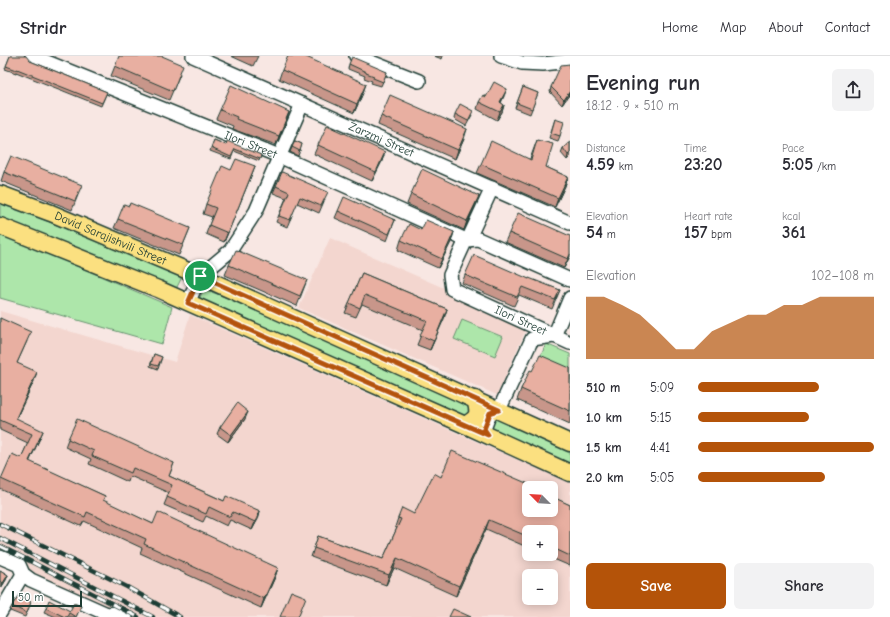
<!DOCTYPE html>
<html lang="en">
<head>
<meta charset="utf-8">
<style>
	body { margin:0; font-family:"Comic Neue",sans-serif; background:#f2f2f3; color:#2b2b33; height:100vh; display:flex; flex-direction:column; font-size:15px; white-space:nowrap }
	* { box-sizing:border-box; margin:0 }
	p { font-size:13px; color:#7c7c81 }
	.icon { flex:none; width:22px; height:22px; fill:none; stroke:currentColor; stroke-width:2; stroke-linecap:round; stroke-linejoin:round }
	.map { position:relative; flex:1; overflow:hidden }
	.details { display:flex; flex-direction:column; background:#fff; width:320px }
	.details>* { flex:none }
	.needle { width:26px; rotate:294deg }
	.controls { position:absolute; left:522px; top:425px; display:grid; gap:8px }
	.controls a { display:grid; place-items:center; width:36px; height:36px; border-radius:6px; background:#fff; box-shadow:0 2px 10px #0003; font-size:20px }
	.scale { position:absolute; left:12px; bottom:10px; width:70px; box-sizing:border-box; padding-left:4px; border:2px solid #1f3d34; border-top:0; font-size:11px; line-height:14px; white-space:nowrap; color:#1f3d34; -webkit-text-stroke:3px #fff; paint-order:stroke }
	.pin { position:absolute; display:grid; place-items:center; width:34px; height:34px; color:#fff; margin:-17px; border:2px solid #fff; border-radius:50%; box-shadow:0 1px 4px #0007 }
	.round { display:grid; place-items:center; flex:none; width:42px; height:42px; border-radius:6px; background:#f2f2f3 }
	.head { display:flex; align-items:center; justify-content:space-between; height:68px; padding:0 16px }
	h1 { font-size:22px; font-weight:700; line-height:30px }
	.stats { display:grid; grid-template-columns:repeat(3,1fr); gap:6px; height:68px; padding:4px 16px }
	.stats div { display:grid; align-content:center }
	.stats b { font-size:17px; font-weight:700 }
	.stats small { font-size:11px; font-weight:400 }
	.stats p { font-size:11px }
	.chart { height:112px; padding:8px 16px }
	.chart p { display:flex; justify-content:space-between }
	.chart svg { width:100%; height:72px; margin-top:4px; fill:#b45309; opacity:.7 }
	.primary-button { display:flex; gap:8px; margin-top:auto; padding:8px 16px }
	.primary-button a { flex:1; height:46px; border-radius:6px; background:#b45309; color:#fff; font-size:16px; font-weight:700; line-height:46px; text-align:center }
	.primary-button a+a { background:#f2f2f3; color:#2b2b33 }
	ul { padding:0 16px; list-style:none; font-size:13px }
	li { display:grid; grid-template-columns:64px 48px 1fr; align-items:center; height:30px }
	li i { height:10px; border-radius:5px; background:#b45309 }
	header { display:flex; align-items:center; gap:24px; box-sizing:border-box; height:56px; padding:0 20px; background:#fff; border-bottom:1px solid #e1e1e2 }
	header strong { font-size:19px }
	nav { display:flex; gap:22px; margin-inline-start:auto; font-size:14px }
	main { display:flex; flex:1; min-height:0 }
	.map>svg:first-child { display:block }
</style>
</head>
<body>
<header>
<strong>Stridr</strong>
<nav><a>Home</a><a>Map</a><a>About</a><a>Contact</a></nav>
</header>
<main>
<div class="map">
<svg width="570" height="561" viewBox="0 0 570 561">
	<rect width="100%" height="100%" fill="#f8e7e3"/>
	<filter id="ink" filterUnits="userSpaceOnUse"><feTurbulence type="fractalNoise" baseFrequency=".025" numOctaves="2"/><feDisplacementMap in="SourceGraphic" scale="8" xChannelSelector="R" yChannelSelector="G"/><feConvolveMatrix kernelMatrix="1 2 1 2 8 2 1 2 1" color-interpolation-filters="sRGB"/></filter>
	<g filter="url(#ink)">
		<g fill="#f3d6cf" fill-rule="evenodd">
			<polygon points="330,182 528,269 497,339 299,252"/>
			<path d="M 0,255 L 175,306 L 190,259 L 570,427 L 570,561 L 123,561 L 0,506 ZM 529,432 L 551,432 L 551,454 L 529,454 ZM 529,476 L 551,476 L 551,498 L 529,498 ZM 529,520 L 551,520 L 551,542 L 529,542 Z"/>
		</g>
		<g fill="#ade6aa" stroke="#66926f">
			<polygon points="0,146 181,219 181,223 176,233 0,166"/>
			<polygon points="0,177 172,251 162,288 0,242"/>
			<polygon points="206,234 258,253 473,347 469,357 461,361 198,245 203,235"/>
			<polygon points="462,264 503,281 495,300 454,283"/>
			<polygon points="546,288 570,298 570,324 537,309"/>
			<polygon points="495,359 570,393 570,413 488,375"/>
		</g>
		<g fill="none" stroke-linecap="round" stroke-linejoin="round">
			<g stroke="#1f3d34" stroke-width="16">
				<g id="minor">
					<path id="s1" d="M 32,0 L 279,100 L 466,184 L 478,183 L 570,224"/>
					<path id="s2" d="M 193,0 L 570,167"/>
					<polyline points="356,0 419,25"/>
					<polyline points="501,0 522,7 543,8 570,5"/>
					<path id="s3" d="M 466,184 L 450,219 L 452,233 L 570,287"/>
					<polyline points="468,184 492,132"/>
					<polyline points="188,247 200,220 230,195 256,155 302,48"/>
					<polyline points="488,379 484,373 490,357 499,354 532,283 554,280 570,242"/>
					<polyline points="0,501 19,509 23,518 31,524 107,558 118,557 126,561"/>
					<polyline points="0,557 23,518"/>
				</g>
			</g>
			<g stroke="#1f3d34" stroke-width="19">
				<g id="major">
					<path id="s4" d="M 0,138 L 51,157 L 200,220 L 570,387"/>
					<polyline points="0,170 158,233 465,369 570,417"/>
					<path d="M 465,369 C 479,361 479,358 475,343"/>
				</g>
			</g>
			<use href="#minor" stroke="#fff" stroke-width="13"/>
			<use href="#major" stroke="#fbe080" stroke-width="16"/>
			<g stroke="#1f3d34" stroke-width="4.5">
				<g id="rail">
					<polyline points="0,468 127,531 180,561"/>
					<polyline points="0,482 153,561"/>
					<polyline points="0,490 26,503 138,561"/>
				</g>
			</g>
			<use href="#rail" stroke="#fff" stroke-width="3" stroke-dasharray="9" stroke-linecap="butt"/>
		</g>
		<g fill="#c8968a" stroke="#1f3d34">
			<polygon points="10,0 30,5 107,36 101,50 16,16 16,17 5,13"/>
			<polygon points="231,0 258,0 253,10"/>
			<polygon points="434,0 443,0 442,3"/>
			<polygon points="349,8 387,16 381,30 371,27 372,25 364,22 365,20 348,13"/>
			<polygon points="570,8 570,40 569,39 562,49 550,36 551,31"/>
			<polygon points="115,10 180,18 169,44 111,20"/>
			<polygon points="282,14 363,37 354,57 279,23"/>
			<polygon points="523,31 538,37 530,58 515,52"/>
			<polygon points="504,40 501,47 504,49 502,56 497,64 477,53 479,46 486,41"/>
			<polygon points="220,54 289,56 276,89 232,73 233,70 216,63"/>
			<polygon points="455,58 472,59 466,70 454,63"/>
			<polygon points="381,60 464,83 455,103 378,69"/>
			<polygon points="555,63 560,80 558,85 549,82"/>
			<polygon points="214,84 226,89 261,99 259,105 234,95 231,103 210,95"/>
			<polygon points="537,84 546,111 568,121 565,130 555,151 477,117 481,108 530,103"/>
			<polygon points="295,85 302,88 298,100 290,96"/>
			<polygon points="570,86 570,101 567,104 561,97 563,92"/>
			<polygon points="318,89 385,96 382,105 372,125 314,98"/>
			<polygon points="255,110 224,186 206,178 212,161 203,158 206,148 231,114"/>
			<polygon points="4,116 78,139 72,154 1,125"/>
			<polygon points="276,130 325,143 319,157 297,147 287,171 276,166 286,142 273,137"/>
			<polygon points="411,138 479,140 475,149 464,174 407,148"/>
			<polygon points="338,155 395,164 387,185 335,162"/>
			<polygon points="118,163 190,172 179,199 114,172"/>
			<polygon points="421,174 454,176 451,186 438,212 398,194 401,184"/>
			<polygon points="509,177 570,200 564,212 505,186"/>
			<polygon points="229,209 307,224 297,250 225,219"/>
			<polygon points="362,217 447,253 430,294 417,289 423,274 362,248 356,261 345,257"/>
			<polygon points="465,219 529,223 560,234 552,253 519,239 514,250 462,227"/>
			<polygon points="0,262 27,285 17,307 34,325 16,363 39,384 29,406 105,440 103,445 153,468 278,512 275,521 261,552 140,497 142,492 84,465 81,470 0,433 0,425 1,423 21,402 28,387 0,374"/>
			<polygon points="154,298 162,301 158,313 150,310"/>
			<polygon points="570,312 570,368 517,344 521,333 532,315"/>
			<polygon points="245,363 228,386 217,378 220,371"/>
			<polygon points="68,383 174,407 169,420 224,445 260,455 258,463 252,474 230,464 227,470 206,460 203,466 164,449 169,437 130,420 128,426 89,408 91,403 65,391"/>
			<polygon points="441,421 529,432 570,449 570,510 542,498 551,498 551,476 529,476 529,492 486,473 456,540 394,512 386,529 311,501 318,480 383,503 397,472 395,471 398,462 414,458"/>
			<polygon points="0,514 8,519 6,524 1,532 0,531"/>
			<polygon points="31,546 25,561 10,555 12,550"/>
			<polygon points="81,550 76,561 56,561 44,556 46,552 70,555"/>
		</g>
		<g fill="#a27a71" stroke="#1f3d34">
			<polygon points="366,28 363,37 354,57 357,48"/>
			<polygon points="507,33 504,40 497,53 500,46"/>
			<polygon points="570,35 569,39 562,49 564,44"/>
			<polygon points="504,49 502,56 497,64 500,56"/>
			<polygon points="289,56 286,65 276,89 279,80"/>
			<polygon points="467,73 464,83 455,103 458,94"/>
			<polygon points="385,96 382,105 372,125 376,116"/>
			<polygon points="570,97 570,101 567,104 568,99"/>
			<polygon points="255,110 251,119 224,186 228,177"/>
			<polygon points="568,121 565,130 555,151 558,142"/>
			<polygon points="479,140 475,149 464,174 467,165"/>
			<polygon points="454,176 451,186 438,212"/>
			<polygon points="570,198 570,200 564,212 568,203"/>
			<polygon points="447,253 444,263 430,294 434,285"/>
			<polygon points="37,316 34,325 12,371 16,362"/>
			<polygon points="248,356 245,363 228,386 231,379"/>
			<polygon points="43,375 39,384 25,415 29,405"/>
			<polygon points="260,455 258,463 252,474 255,466"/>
			<polygon points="489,464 486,473 456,540 459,530"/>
			<polygon points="397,502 394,512 386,529 389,519"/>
			<polygon points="278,512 275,521 261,552 264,543"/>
			<polygon points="8,519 6,524 1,532 3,527"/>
		</g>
		<g fill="#e8afa1" stroke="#1f3d34">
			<polygon points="10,0 26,0 30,5 107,36 102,47 17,13 17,14 6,10"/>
			<polygon points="119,0 162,0 183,9 173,35 115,10"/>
			<polygon points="288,0 304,0 366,28 357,48 282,14"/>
			<polygon points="352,1 387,16 383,26 373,22 374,20 366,17 366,16 349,8"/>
			<polygon points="570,8 570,35 564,44 551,31 561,9"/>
			<polygon points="494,26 507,33 500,46 504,49 500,56 479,46 483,39 486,41"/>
			<polygon points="231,29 289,56 279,80 236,63 237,61 220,54"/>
			<polygon points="523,31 538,37 532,53 517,47"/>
			<polygon points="390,39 467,73 458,94 381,60"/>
			<polygon points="460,48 473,55 468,65 455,58"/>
			<polygon points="555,63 564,66 560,80 551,77"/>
			<polygon points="327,69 385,96 376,116 318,89"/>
			<polygon points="214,84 226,89 227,85 261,99 260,103 235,93 231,101 211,92"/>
			<polygon points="537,84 553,88 546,111 568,121 558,142 481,108 491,85 531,104"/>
			<polygon points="295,85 302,88 300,95 292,91"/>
			<polygon points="570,86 570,97 568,99 563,92"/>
			<polygon points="11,100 82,129 75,145 4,116"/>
			<polygon points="236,103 255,110 228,177 209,169 216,152 206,148 222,110 231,114"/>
			<polygon points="422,113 479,140 467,165 411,138"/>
			<polygon points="282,116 328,136 321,150 300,141 290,164 279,160 289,136 276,130"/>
			<polygon points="344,141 395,164 389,178 338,155"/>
			<polygon points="130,147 190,172 183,189 118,163 124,148 129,150"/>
			<polygon points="518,157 570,180 570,198 568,203 509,177"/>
			<polygon points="426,164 454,176 442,203 401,184 409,168 421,174"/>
			<polygon points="236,194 307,224 300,240 229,209"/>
			<polygon points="474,199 529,223 529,222 560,234 555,244 522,231 517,241 465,219"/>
			<polygon points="362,217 447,253 434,285 420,279 427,265 365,239 360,252 349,247"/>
			<polygon points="0,262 31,276 17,307 37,316 16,362 43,375 29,405 105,440 103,444 153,468 158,456 278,512 264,543 144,488 146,483 87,456 85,461 1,423 12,398 21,402 32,378 0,364"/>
			<polygon points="154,298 162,301 158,310 151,308"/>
			<polygon points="540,299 570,312 570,355 521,333 530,314 532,315"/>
			<polygon points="237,347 248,356 231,379 220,371"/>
			<polygon points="77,363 174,407 169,420 224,445 226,440 260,455 255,466 233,456 230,461 209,451 206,458 167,441 172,429 133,412 131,417 92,400 94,395 68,383"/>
			<polygon points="452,395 538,432 529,432 529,454 551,454 551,440 570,449 570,500 551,491 551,476 529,476 529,481 489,464 459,530 397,502 389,519 314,492 318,480 383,503 401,463 398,462 402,452 414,458 434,417 441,421"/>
			<polygon points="0,514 8,519 3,527 0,525"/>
			<polygon points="291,535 306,541 298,561 280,561"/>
			<polygon points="18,540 31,546 27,557 12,550"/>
			<polygon points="49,544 70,555 74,547 81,550 76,561 69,557 67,561 65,561 46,552"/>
			<polygon points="453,553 471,561 449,561"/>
		</g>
	</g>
	<g fill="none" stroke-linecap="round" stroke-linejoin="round" filter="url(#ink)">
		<g stroke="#fff" stroke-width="8">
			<polygon id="route" points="200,220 499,354 490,357 484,373 488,379 188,247"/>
		</g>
		<use href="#route" stroke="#b45309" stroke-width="5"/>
	</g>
	<g text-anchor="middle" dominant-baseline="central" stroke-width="3" stroke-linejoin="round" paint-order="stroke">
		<g font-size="12" fill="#1f3d34" stroke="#fff">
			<text stroke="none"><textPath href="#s2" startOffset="206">Zarzmi Street</textPath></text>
			<text stroke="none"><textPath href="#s1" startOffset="236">Ilori Street</textPath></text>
			<text stroke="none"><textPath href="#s4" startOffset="119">David Sarajishvili Street</textPath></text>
			<text stroke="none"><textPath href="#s3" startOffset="128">Ilori Street</textPath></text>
		</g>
	</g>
</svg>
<div class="controls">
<a><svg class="needle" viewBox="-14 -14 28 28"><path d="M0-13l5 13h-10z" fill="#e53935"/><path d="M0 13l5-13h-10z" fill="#7c7c81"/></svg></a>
<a>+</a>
<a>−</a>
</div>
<div class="scale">50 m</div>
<div class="pin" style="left:200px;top:220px;background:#1e9e55"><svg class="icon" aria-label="arrive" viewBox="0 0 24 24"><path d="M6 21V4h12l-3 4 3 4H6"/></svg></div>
</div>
<section class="details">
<div class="head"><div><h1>Evening run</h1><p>18:12 · 9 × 510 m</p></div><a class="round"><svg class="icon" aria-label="share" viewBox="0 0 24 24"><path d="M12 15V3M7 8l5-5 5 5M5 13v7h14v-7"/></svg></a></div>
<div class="stats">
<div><p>Distance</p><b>4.59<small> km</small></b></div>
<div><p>Time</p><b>23:20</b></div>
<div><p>Pace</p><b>5:05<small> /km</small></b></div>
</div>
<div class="stats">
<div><p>Elevation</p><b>54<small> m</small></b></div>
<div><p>Heart rate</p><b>157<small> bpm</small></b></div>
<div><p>kcal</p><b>361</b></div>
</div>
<div class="chart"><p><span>Elevation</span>102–108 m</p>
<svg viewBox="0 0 160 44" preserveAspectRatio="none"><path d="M0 44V6L10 6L20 11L30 17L40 27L50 38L60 38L70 27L80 22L90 17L100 17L110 11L120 11L130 6L140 6L150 6L160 6V44z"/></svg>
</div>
<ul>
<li><b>510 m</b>5:09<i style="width:69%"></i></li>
<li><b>1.0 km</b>5:15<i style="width:63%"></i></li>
<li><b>1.5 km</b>4:41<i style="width:100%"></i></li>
<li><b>2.0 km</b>5:05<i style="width:72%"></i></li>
</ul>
<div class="primary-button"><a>Save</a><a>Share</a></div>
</section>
</main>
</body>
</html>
